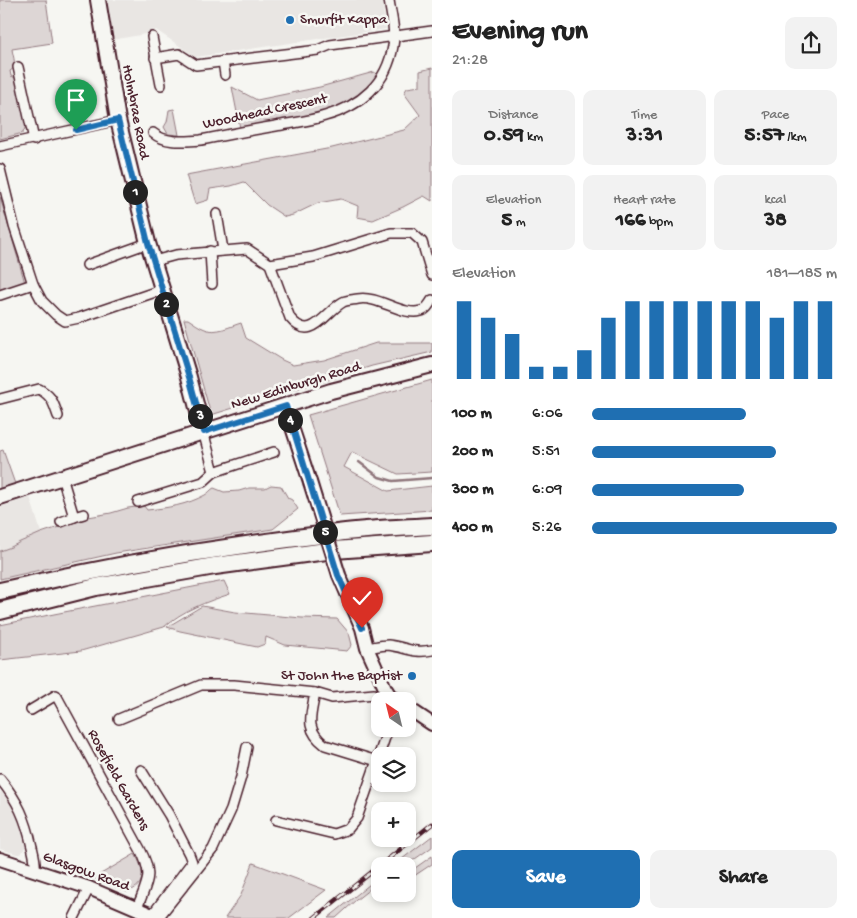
<!DOCTYPE html>
<html lang="en">
<head>
<meta charset="utf-8">
<style>
	body { margin:0; font-family:"Gochi Hand",sans-serif; background:#f2f2f2; color:#222; height:100vh; display:flex; flex-direction:column; font-size:19px; white-space:nowrap }
	* { box-sizing:border-box; margin:0 }
	p { font-size:16px; color:#767676 }
	.icon { flex:none; width:28px; height:28px; fill:none; stroke:currentColor; stroke-width:2; stroke-linecap:round; stroke-linejoin:round }
	.map { position:relative; flex:1; overflow:hidden }
	.side { display:flex; flex-direction:column; background:#fff; width:425px }
	.side>* { flex:none }
	.needle { width:32px; rotate:325deg }
	.fabs { position:absolute; left:371px; top:692px; display:grid; gap:10px }
	.fabs a { display:grid; place-items:center; width:45px; height:45px; border-radius:10px; background:#fff; box-shadow:0 2px 8px #0003; font-size:25px }
	.pin { position:absolute; display:grid; place-items:center; width:42px; height:42px; color:#fff; margin:-51px -21px; border-radius:50% 50% 50% 0; rotate:-45deg; box-shadow:0 0 5px #0007 }
	.pin .icon { rotate:45deg }
	.km { position:absolute; width:25px; height:25px; margin:-12px; border-radius:50%; background:#222; color:#fff; font-size:14px; line-height:25px; text-align:center }
	.round { display:grid; place-items:center; flex:none; width:52px; height:52px; border-radius:10px; background:#f2f2f2 }
	.summary { display:flex; align-items:center; justify-content:space-between; height:85px; padding:0 20px }
	h1 { font-size:28px; font-weight:700; line-height:38px }
	.metrics { display:grid; grid-template-columns:repeat(3,1fr); gap:8px; height:85px; padding:5px 20px }
	.metrics div { display:grid; align-content:center; border-radius:10px; background:#f2f2f2; text-align:center }
	.metrics b { font-size:21px; font-weight:700 }
	.metrics small { font-size:14px; font-weight:400 }
	.metrics p { font-size:14px }
	.chart { height:140px; padding:10px 20px }
	.chart p { display:flex; justify-content:space-between }
	.chart svg { width:100%; height:90px; margin-top:5px; stroke:#1f6fb2; stroke-width:6 }
	.cta { display:flex; gap:10px; margin-top:auto; padding:10px 20px }
	.cta a { flex:1; height:58px; border-radius:10px; background:#1f6fb2; color:#fff; font-size:20px; font-weight:700; line-height:58px; text-align:center }
	.cta a+a { background:#f2f2f2; color:#222 }
	ul { padding:0 20px; list-style:none; font-size:16px }
	li { display:grid; grid-template-columns:80px 60px 1fr; align-items:center; height:38px }
	li i { height:12px; border-radius:6px; background:#1f6fb2 }
	main { display:flex; flex:1; min-height:0 }
	.map>svg:first-child { display:block }
</style>
</head>
<body>
<main>
<div class="map">
<svg width="432" height="918" viewBox="0 0 432 918">
	<rect width="100%" height="100%" fill="#f6f6f2"/>
	<filter id="ink" filterUnits="userSpaceOnUse"><feTurbulence type="fractalNoise" baseFrequency=".02" numOctaves="2"/><feDisplacementMap in="SourceGraphic" scale="10" xChannelSelector="R" yChannelSelector="G"/><feConvolveMatrix kernelMatrix="1 2 1 2 8 2 1 2 1" color-interpolation-filters="sRGB"/></filter>
	<g filter="url(#ink)">
		<g fill="#e9e6e3">
			<polygon points="106,0 382,0 386,29 196,57 156,30 151,33 112,40"/>
			<polygon points="30,497 44,542 0,552 0,507"/>
			<polygon points="0,791 8,799 18,819 26,846 21,854 17,854 0,849"/>
		</g>
		<g fill="#ddd6d5" stroke="#947a80">
			<path d="M 0,0 L 46,0 L 52,43 L 12,49 C 13,57 18,67 10,71 L 11,76 L 16,78 L 27,123 L 23,133 L 0,139 Z"/>
			<polygon points="432,68 432,201 424,196 403,207 373,220 357,217 358,206 341,199 318,203 293,215 285,217 267,205 244,182 231,186 210,189 208,200 195,204 186,175 332,148 404,130 420,115 404,93 407,88 420,86 420,71"/>
			<path d="M 374,72 L 380,76 C 375,80 371,86 366,90 C 339,116 276,122 240,128 L 232,87 L 257,100 L 320,87 Z"/>
			<polygon points="174,109 179,135 168,134 164,127 167,122 169,110"/>
			<polygon points="0,197 25,283 0,292"/>
			<path d="M 184,319 L 188,319 C 193,322 199,327 205,329 C 216,334 231,326 241,323 L 246,338 L 282,360 L 293,365 L 324,360 L 376,343 L 432,343 L 432,352 L 372,366 L 315,384 L 291,390 L 211,415 Z"/>
			<polygon points="432,380 432,472 398,474 352,452 344,467 388,491 432,486 432,510 340,516 308,415"/>
			<polygon points="3,450 15,484 0,489 0,451"/>
			<path d="M 271,485 L 281,486 L 288,498 L 292,500 L 298,509 L 273,529 L 116,553 L 0,579 L 0,551 L 11,547 L 20,542 L 41,533 L 59,527 L 76,522 L 83,518 L 111,513 L 128,508 L 144,506 L 147,510 C 167,508 187,505 205,495 C 209,493 211,489 214,488 L 224,492 L 239,491 L 249,488 L 265,488 Z"/>
			<path d="M 224,581 L 230,594 C 206,602 183,610 164,627 L 81,651 L 0,660 L 0,625 L 54,614 Z"/>
			<polygon points="202,606 235,612 302,618 337,619 349,633 352,645 347,651 285,645 266,637 265,644 257,647 180,631 167,627"/>
			<polygon points="432,836 432,847 405,866 393,866"/>
			<path d="M 135,854 C 144,869 148,885 127,892 L 94,878 Z"/>
			<polygon points="432,856 432,864 408,880 408,873"/>
			<polygon points="253,863 326,890 289,918 225,918 241,895"/>
			<polygon points="380,876 380,881 356,900 336,918 328,918"/>
		</g>
		<g fill="none" stroke-linecap="round" stroke-linejoin="round">
			<polyline stroke="#8e747a" stroke-width="2.5" points="359,462 379,477 393,481 432,478"/>
			<g stroke="#4a1f2b" stroke-width="12">
				<g id="street">
					<polyline points="152,37 161,85"/>
					<polyline points="155,58 179,54 196,65 302,52 318,50 330,45 432,31"/>
					<polyline points="223,61 225,75"/>
					<polyline points="18,67 34,140"/>
					<path d="M 153,133 C 166,144 185,141 201,140 C 226,135 251,130 276,126 C 293,123 310,121 325,116 C 361,106 387,83 393,46 C 396,31 391,15 389,0"/>
					<polyline points="0,146 118,120"/>
					<polyline points="0,169 14,226 33,284 42,301 56,315 65,321 79,318 161,290"/>
					<polyline points="217,214 223,250"/>
					<polyline points="210,251 212,284"/>
					<path d="M 154,261 L 176,255 L 247,249 L 270,264 L 290,318 C 311,344 325,312 343,302 C 347,300 353,300 358,299 C 377,295 404,317 421,311 C 426,310 429,305 432,300"/>
					<polyline points="270,264 313,257 391,233 412,233 422,242 432,275"/>
					<polyline points="87,265 148,243"/>
					<polyline points="0,295 33,284"/>
					<path d="M 0,399 L 39,389 C 52,396 53,402 58,416"/>
					<polyline points="214,472 274,452"/>
					<polyline points="62,477 74,517 84,514"/>
					<polyline points="138,502 203,482 214,472 203,431"/>
					<polyline points="61,522 74,517"/>
					<path d="M 367,648 C 374,647 381,645 388,645 C 406,647 413,654 432,650"/>
					<polyline points="315,693 332,698 374,694"/>
					<path d="M 31,710 L 56,695 L 140,849 C 154,876 147,882 137,908"/>
					<path d="M 119,719 L 201,685 L 234,685 L 315,693 C 311,716 304,729 325,745 L 377,761"/>
					<polyline points="141,770 169,815 189,854 192,862 152,915"/>
					<path d="M 0,779 C 18,801 26,819 32,847 C 34,855 36,862 35,870"/>
					<polyline points="276,820 334,834 348,829 357,818 388,729"/>
					<polyline points="74,918 89,888"/>
					<polyline points="158,918 213,849 231,810 241,777 247,747"/>
				</g>
			</g>
			<g stroke="#4a1f2b" stroke-width="16">
				<g id="secondary">
					<polyline points="285,406 310,482"/>
					<polyline points="339,575 362,628 367,648 385,688 390,696 396,701"/>
					<polyline points="408,708 432,724"/>
					<polyline points="0,859 89,888 159,918"/>
				</g>
			</g>
			<g stroke="#4a1f2b" stroke-width="18">
				<g id="primary">
					<polyline points="98,0 118,120 148,243 189,377 203,431"/>
					<polyline points="0,497 331,391 432,365"/>
				</g>
			</g>
			<g stroke="#4a1f2b" stroke-width="20">
				<g id="highway">
					<path d="M 0,591 C 111,565 224,546 337,533 C 368,529 400,528 432,526"/>
					<polyline points="0,611 96,587 215,566 334,550 432,543"/>
				</g>
			</g>
			<use href="#street" stroke="#f6f6f2" stroke-width="9"/>
			<use href="#secondary" stroke="#f6f6f2" stroke-width="12"/>
			<use href="#primary" stroke="#f6f6f2" stroke-width="14"/>
			<use href="#highway" stroke="#f6f6f2" stroke-width="16"/>
			<g stroke="#4a1f2b" stroke-width="4.5">
				<polyline id="rail" points="314,918 432,824"/>
			</g>
			<use href="#rail" stroke="#f6f6f2" stroke-width="2.5" stroke-dasharray="8" stroke-linecap="butt"/>
			<g stroke="#4a1f2b" stroke-width="16" stroke-linecap="butt">
				<polyline id="secondary-bridge" points="310,482 339,575"/>
			</g>
			<use href="#secondary-bridge" stroke="#f6f6f2" stroke-width="12"/>
		</g>
	</g>
	<g fill="none" stroke-linecap="round" stroke-linejoin="round" filter="url(#ink)">
		<g stroke="#fff" stroke-width="10">
			<polyline id="route" points="76,130 118,120 148,243 189,377 204,432 286,406 338,575 362,628"/>
		</g>
		<use href="#route" stroke="#1f6fb2" stroke-width="6"/>
	</g>
	<g fill="#1f6fb2" stroke="#f6f6f2" stroke-width="2">
		<circle cx="290" cy="20" r="5"/>
		<circle cx="412" cy="676" r="5"/>
	</g>
	<g text-anchor="middle" dominant-baseline="central" stroke-width="5" stroke-linejoin="round" paint-order="stroke">
		<g font-size="15" fill="#4a1f2b" stroke="#f6f6f2" text-anchor="start">
			<text x="300" y="20">Smurfit Kappa</text>
			<text x="402" y="676" text-anchor="end">St John the Baptist</text>
		</g>
		<g font-size="15" fill="#4a1f2b" stroke="#f6f6f2">
			<text transform="translate(135 112) rotate(79)">Holmbrae Road</text>
			<text transform="translate(265 112) rotate(-12)">Woodhead Crescent</text>
			<text transform="translate(296 386) rotate(-17)">New Edinburgh Road</text>
			<text transform="translate(118 780) rotate(61)">Rosefield Gardens</text>
			<text transform="translate(86 872) rotate(20)">Glasgow Road</text>
		</g>
	</g>
</svg>
<div class="fabs">
<a><svg class="needle" viewBox="-14 -14 28 28"><path d="M0-13l5 13h-10z" fill="#e53935"/><path d="M0 13l5-13h-10z" fill="#767676"/></svg></a>
<a><svg class="icon" aria-label="layers" viewBox="0 0 24 24"><path d="M12 4l9 5-9 5-9-5zM3 14l9 5 9-5"/></svg></a>
<a>+</a>
<a>−</a>
</div>
<div class="pin" style="left:76px;top:130px;background:#1e9e55"><svg class="icon" aria-label="arrive" viewBox="0 0 24 24"><path d="M6 21V4h12l-3 4 3 4H6"/></svg></div>
<div class="pin" style="left:362px;top:628px;background:#d93025"><svg class="icon" aria-label="check" viewBox="0 0 24 24"><path d="M5 12l5 5 9-10"/></svg></div>
<b class="km" style="left:135px;top:192px">1</b>
<b class="km" style="left:166px;top:304px">2</b>
<b class="km" style="left:200px;top:416px">3</b>
<b class="km" style="left:290px;top:420px">4</b>
<b class="km" style="left:325px;top:532px">5</b>
</div>
<section class="side">
<div class="summary"><div><h1>Evening run</h1><p>21:28</p></div><a class="round"><svg class="icon" aria-label="share" viewBox="0 0 24 24"><path d="M12 15V3M7 8l5-5 5 5M5 13v7h14v-7"/></svg></a></div>
<div class="metrics">
<div><p>Distance</p><b>0.59<small> km</small></b></div>
<div><p>Time</p><b>3:31</b></div>
<div><p>Pace</p><b>5:57<small> /km</small></b></div>
</div>
<div class="metrics">
<div><p>Elevation</p><b>5<small> m</small></b></div>
<div><p>Heart rate</p><b>166<small> bpm</small></b></div>
<div><p>kcal</p><b>38</b></div>
</div>
<div class="chart"><p><span>Elevation</span>181–185 m</p>
<svg viewBox="0 0 160 44" preserveAspectRatio="none"><path d="M5 44V6M15 44V14M25 44V22M35 44V38M45 44V38M55 44V30M65 44V14M75 44V6M85 44V6M95 44V6M105 44V6M115 44V6M125 44V6M135 44V14M145 44V6M155 44V6"/></svg>
</div>
<ul>
<li><b>100 m</b>6:06<i style="width:63%"></i></li>
<li><b>200 m</b>5:51<i style="width:75%"></i></li>
<li><b>300 m</b>6:09<i style="width:62%"></i></li>
<li><b>400 m</b>5:26<i style="width:100%"></i></li>
</ul>
<div class="cta"><a>Save</a><a>Share</a></div>
</section>
</main>
</body>
</html>
